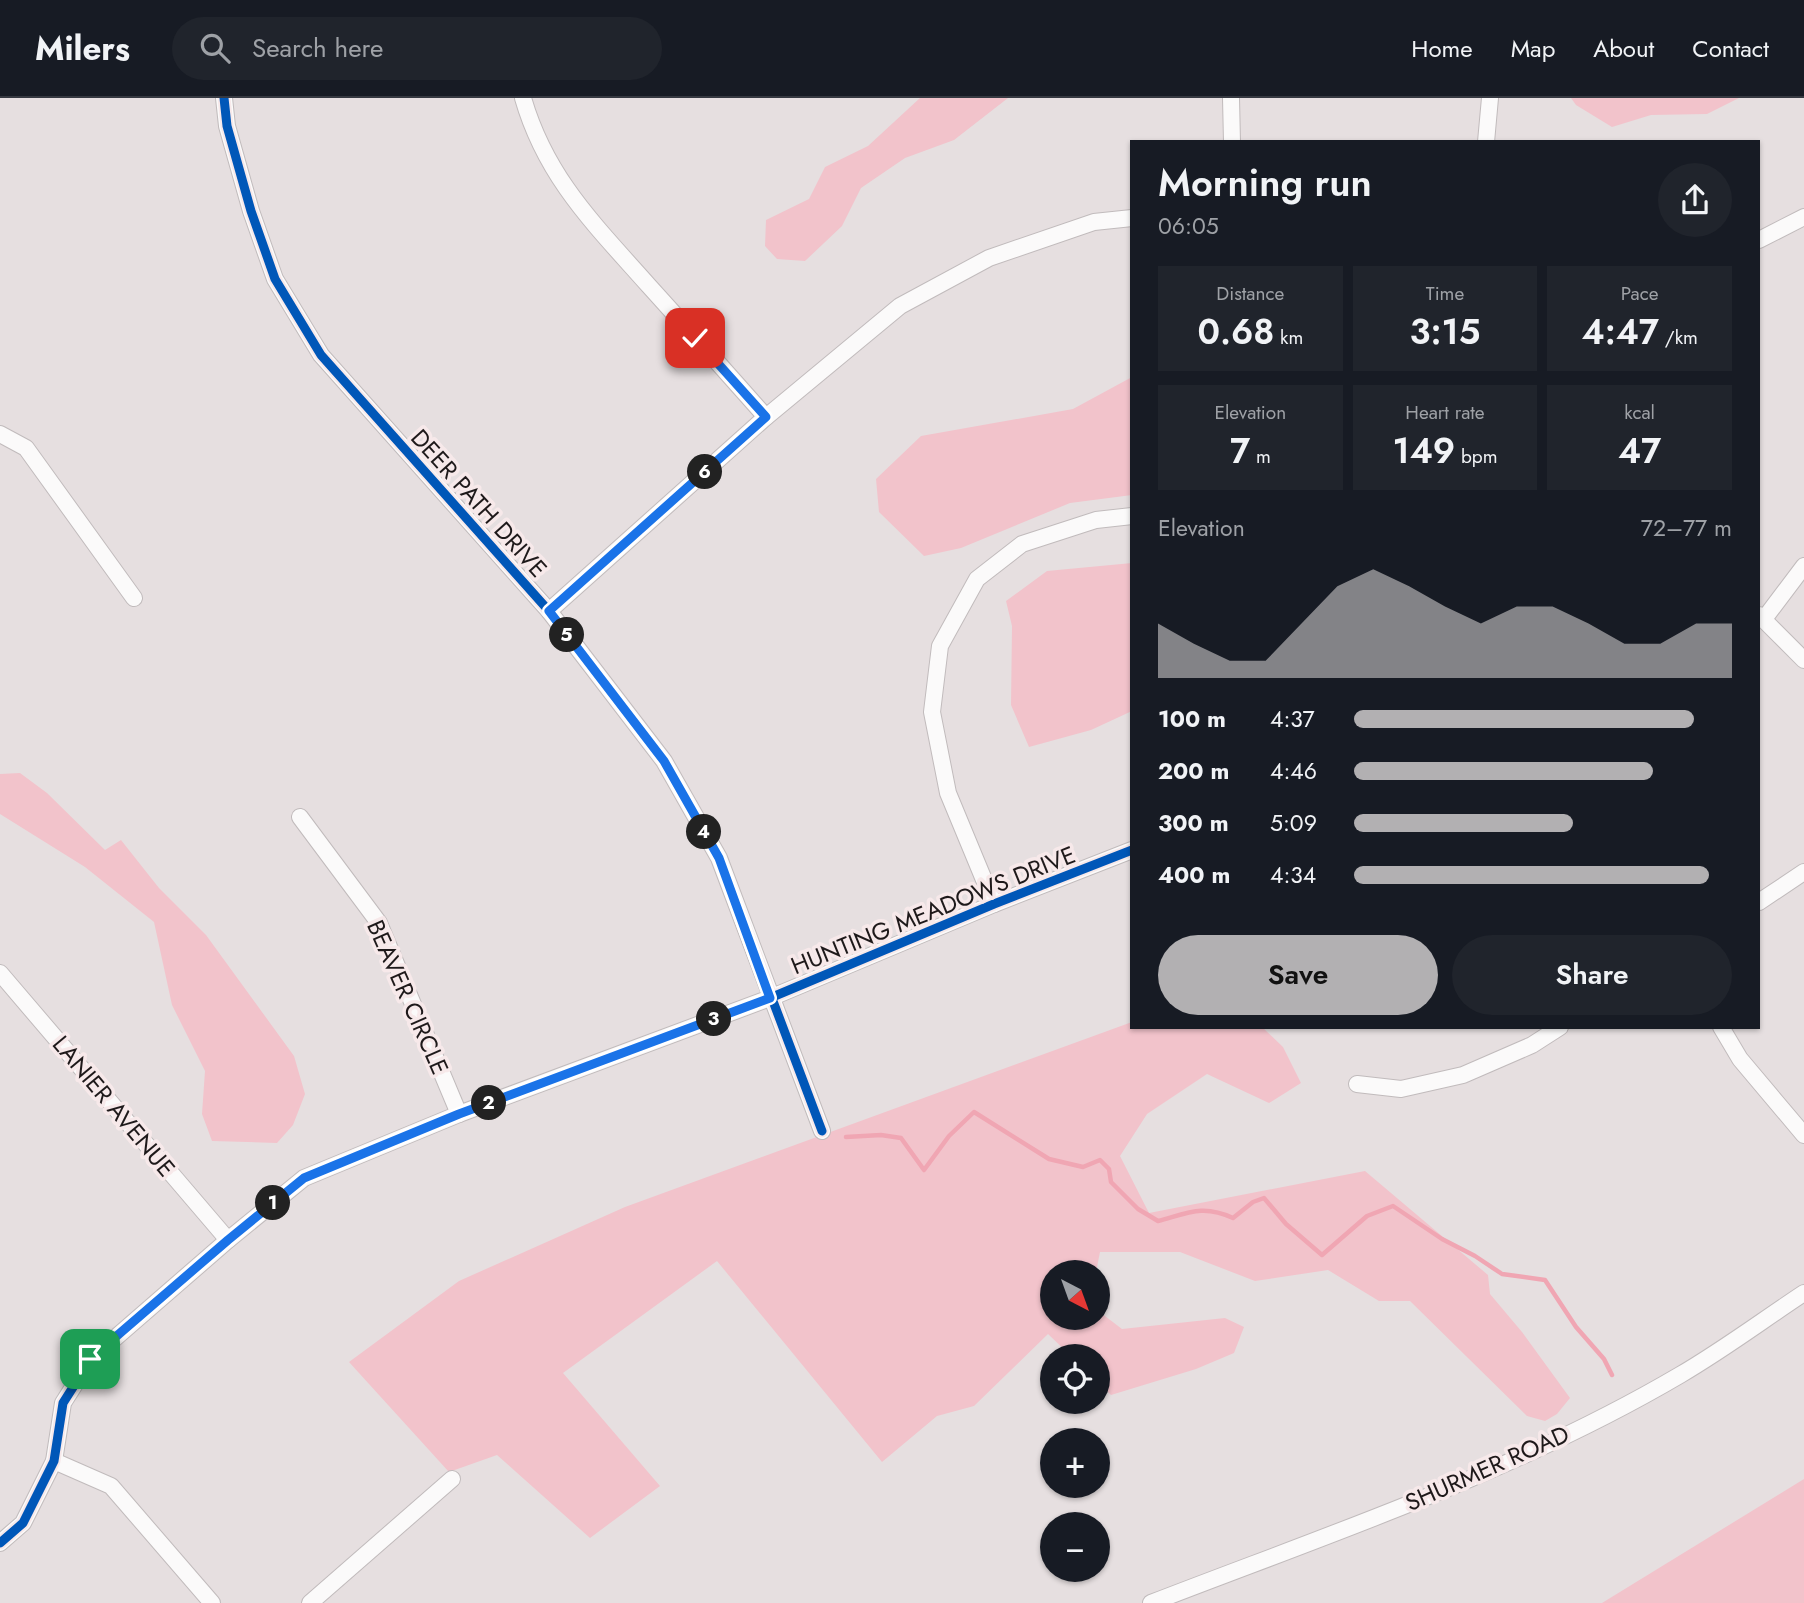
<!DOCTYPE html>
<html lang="en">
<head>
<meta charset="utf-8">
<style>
	body { margin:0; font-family:Jost,sans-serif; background:#20242c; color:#f1f3f6; height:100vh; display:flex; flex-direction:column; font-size:26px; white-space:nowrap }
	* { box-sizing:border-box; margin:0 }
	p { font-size:23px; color:#9ea1a6 }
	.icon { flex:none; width:38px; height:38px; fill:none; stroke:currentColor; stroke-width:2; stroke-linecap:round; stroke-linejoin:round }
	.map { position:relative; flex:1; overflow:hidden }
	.side { position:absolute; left:1130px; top:42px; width:630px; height:889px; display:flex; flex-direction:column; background:#171b24; border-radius:0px; box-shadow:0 2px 5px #0004 }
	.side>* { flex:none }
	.needle { width:46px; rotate:139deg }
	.controls { position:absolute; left:1040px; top:1162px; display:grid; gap:14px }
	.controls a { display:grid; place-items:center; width:70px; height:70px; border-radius:50%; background:#171b24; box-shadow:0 2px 5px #0004; font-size:35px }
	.pin { position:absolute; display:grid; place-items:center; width:60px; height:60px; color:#fff; margin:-30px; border-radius:14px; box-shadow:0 4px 10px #0006 }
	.km { position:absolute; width:35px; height:35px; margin:-18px; border-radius:50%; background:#222; color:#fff; font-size:19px; line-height:35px; text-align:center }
	.round { display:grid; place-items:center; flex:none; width:74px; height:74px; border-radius:37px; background:#20242c }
	.summary { display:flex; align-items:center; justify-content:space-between; height:119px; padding:0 28px }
	h1 { font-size:38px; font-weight:600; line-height:52px }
	.stats { display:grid; grid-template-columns:repeat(3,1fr); gap:10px; height:119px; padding:7px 28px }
	.stats div { display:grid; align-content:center; border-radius:0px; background:#20242c; text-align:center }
	.stats b { font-size:35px; font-weight:600 }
	.stats small { font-size:19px; font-weight:400 }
	.stats p { font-size:19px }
	.chart { height:196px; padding:14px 28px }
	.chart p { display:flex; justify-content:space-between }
	.chart svg { width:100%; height:126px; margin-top:7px; fill:#b2b0b2; opacity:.7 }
	.primary-button { display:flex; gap:14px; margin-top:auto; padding:14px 28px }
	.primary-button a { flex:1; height:80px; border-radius:42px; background:#b2b0b2; color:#111; font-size:28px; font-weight:600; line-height:80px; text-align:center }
	.primary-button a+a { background:#20242c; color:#f1f3f6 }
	ul { padding:0 28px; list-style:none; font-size:23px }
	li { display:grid; grid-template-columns:112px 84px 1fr; align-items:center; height:52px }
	li i { height:18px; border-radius:9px; background:#b2b0b2 }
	header { display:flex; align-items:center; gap:42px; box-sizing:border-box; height:98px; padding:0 35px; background:#171b24; border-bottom:2px solid #363941 }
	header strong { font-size:33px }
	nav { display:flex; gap:38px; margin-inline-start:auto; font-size:24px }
	.search { width:490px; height:63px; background:#20242c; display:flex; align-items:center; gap:18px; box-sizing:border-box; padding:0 24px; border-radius:38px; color:#9ea1a6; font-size:26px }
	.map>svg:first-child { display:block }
</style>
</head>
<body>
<header>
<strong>Milers</strong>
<div class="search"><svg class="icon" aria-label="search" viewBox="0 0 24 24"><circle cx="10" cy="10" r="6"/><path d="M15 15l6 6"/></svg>Search here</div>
<nav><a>Home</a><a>Map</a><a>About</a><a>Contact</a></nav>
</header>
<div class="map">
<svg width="1804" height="1505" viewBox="0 0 1804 1505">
	<rect width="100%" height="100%" fill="#e6dfe0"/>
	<g fill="#f2c3cb">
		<polygon points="920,0 1008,0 954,42 905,60 861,90 842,128 805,163 777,161 765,148 766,122 809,101 825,69 868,48"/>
		<polygon points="1571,0 1739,0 1707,16 1651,17 1612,29 1576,7"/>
		<polygon points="1132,279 1132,397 1070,405 961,450 924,458 879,414 876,381 921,338 1073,311"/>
		<polygon points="1132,465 1132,613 1091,632 1029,649 1011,607 1012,528 1006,503 1047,473"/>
		<polygon points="20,675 47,695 105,752 121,742 159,790 206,837 294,958 305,996 293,1027 277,1045 212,1043 202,1016 205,973 172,907 154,824 85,769 0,716 0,676"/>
		<polygon points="1132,924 1132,929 1262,929 1283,949 1301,985 1269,1005 1207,976 1147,1016 1120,1058 1149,1115 1365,1073 1488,1177 1490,1196 1522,1234 1570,1300 1557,1316 1545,1323 1527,1318 1410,1203 1379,1203 1328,1172 1255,1183 1180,1154 1100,1154 1096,1174 1052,1174 1052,1220 1097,1220 1097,1212 1122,1231 1225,1220 1244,1229 1234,1255 1196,1271 1111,1297 1097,1283 1097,1258 1071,1258 1048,1236 974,1308 937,1318 882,1364 717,1163 563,1275 660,1388 590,1440 497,1357 449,1374 349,1264 459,1183 625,1109"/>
		<polygon points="1804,1381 1804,1505 1602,1505"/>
	</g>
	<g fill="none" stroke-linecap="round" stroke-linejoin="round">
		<path stroke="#f0a6b3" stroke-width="4.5" d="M 846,1039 L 881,1037 L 901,1040 L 924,1072 L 949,1038 L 974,1014 L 1049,1061 L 1083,1069 L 1100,1062 L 1109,1071 L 1111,1084 L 1138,1111 L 1158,1123 C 1188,1115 1203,1106 1233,1120 L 1253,1104 L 1264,1100 L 1286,1126 L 1322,1157 L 1367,1118 L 1393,1108 L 1442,1141 L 1475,1158 L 1502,1176 L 1545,1182 L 1576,1229 L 1604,1261 L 1612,1277"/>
		<g stroke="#c1bbbc" stroke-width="18">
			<g id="minor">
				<polyline points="224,0 227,28 251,113 275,181 321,257 549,513 664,663 719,760 822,1033"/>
				<path d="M 523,0 C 546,80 595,127 649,188 C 688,231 727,275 766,319"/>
				<polyline points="1231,0 1232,44"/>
				<polyline points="1486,44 1490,0"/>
				<polyline points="1759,142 1804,119"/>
				<polyline points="0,336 26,350 134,500"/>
				<polyline points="549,513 766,319 900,208 989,160 1094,124 1132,120"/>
				<polyline points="1759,517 1804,562"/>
				<polyline points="1764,521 1804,468"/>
				<polyline points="300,719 379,825 459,1016"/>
				<polyline points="1759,804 1804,774"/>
				<polyline points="994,806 948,695 932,614 940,548 977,481 1022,446 1096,422 1132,418"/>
				<polyline points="0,875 228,1142"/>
				<polyline points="1721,929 1740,961 1804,1037"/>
				<polyline points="1357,986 1401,991 1463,977 1532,947 1560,929"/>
				<polyline points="54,1363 111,1388 212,1505"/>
				<polyline points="0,1445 23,1425 54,1363 63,1305 91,1261 228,1142 304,1080 459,1016 770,900 994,806 1132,752"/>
				<polyline points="310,1505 452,1381"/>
				<path d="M 1151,1505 C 1329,1436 1515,1374 1680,1277 C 1723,1252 1763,1222 1804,1195"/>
			</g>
		</g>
		<use href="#minor" stroke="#fbfafa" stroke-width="16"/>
		<g stroke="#f7e9ea" stroke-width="13">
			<g id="cycleway">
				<polyline points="224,0 227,28 251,113 275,181 321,257 549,513 664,663 719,760 822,1033"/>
				<polyline points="0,1445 23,1425 54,1363 63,1305 91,1261 228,1142 304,1080 459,1016 770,900 994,806 1132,752"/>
			</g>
		</g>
		<use href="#cycleway" stroke="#0057b8" stroke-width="9"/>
	</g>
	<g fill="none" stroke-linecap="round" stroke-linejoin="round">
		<g stroke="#fff" stroke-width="14">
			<polyline id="route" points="90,1261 228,1142 304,1080 459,1016 770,900 719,760 664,663 549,513 766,319 695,240"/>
		</g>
		<use href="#route" stroke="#1a73e8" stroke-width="9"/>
	</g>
	<g text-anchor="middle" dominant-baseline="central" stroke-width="7" stroke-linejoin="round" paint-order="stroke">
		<g font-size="24" fill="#1e191a" stroke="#f7e9ea">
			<text transform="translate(479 405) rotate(48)">DEER PATH DRIVE</text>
			<text transform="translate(933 812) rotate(-22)">HUNTING MEADOWS DRIVE</text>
			<text transform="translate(408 899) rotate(66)">BEAVER CIRCLE</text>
			<text transform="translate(114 1008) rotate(50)">LANIER AVENUE</text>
			<text transform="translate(1487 1370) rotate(-24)">SHURMER ROAD</text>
		</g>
	</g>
</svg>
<div class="controls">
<a><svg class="needle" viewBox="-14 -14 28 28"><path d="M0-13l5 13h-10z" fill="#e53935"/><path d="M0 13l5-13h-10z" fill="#9ea1a6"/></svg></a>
<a><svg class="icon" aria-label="locate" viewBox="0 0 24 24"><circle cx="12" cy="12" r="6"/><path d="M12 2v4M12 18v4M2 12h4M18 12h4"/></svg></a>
<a>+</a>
<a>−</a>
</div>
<div class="pin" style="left:90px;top:1261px;background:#1e9e55"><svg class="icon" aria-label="arrive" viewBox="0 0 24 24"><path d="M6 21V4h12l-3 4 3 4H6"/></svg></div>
<div class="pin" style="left:695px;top:240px;background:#d93025"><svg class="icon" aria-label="check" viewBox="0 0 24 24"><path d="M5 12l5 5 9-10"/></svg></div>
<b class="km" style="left:273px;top:1105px">1</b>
<b class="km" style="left:489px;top:1005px">2</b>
<b class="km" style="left:714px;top:921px">3</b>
<b class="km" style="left:704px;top:734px">4</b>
<b class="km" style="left:567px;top:537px">5</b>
<b class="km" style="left:705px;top:374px">6</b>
<section class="side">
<div class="summary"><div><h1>Morning run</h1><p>06:05</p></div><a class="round"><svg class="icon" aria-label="share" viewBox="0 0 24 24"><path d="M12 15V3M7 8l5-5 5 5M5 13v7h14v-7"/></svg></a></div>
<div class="stats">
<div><p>Distance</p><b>0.68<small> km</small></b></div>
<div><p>Time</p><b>3:15</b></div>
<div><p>Pace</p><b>4:47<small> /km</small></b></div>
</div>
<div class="stats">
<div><p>Elevation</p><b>7<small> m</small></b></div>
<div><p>Heart rate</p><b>149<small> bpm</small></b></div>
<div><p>kcal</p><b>47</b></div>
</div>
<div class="chart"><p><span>Elevation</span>72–77 m</p>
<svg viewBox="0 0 160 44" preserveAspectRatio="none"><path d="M0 44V25L10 32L20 38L30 38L40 25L50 12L60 6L70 12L80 19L90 25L100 19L110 19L120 25L130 32L140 32L150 25L160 25V44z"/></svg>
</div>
<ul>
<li><b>100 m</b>4:37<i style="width:90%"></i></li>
<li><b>200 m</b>4:46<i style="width:79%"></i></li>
<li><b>300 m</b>5:09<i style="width:58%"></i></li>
<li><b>400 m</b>4:34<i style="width:94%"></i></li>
</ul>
<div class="primary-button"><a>Save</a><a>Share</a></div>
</section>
</div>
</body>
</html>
